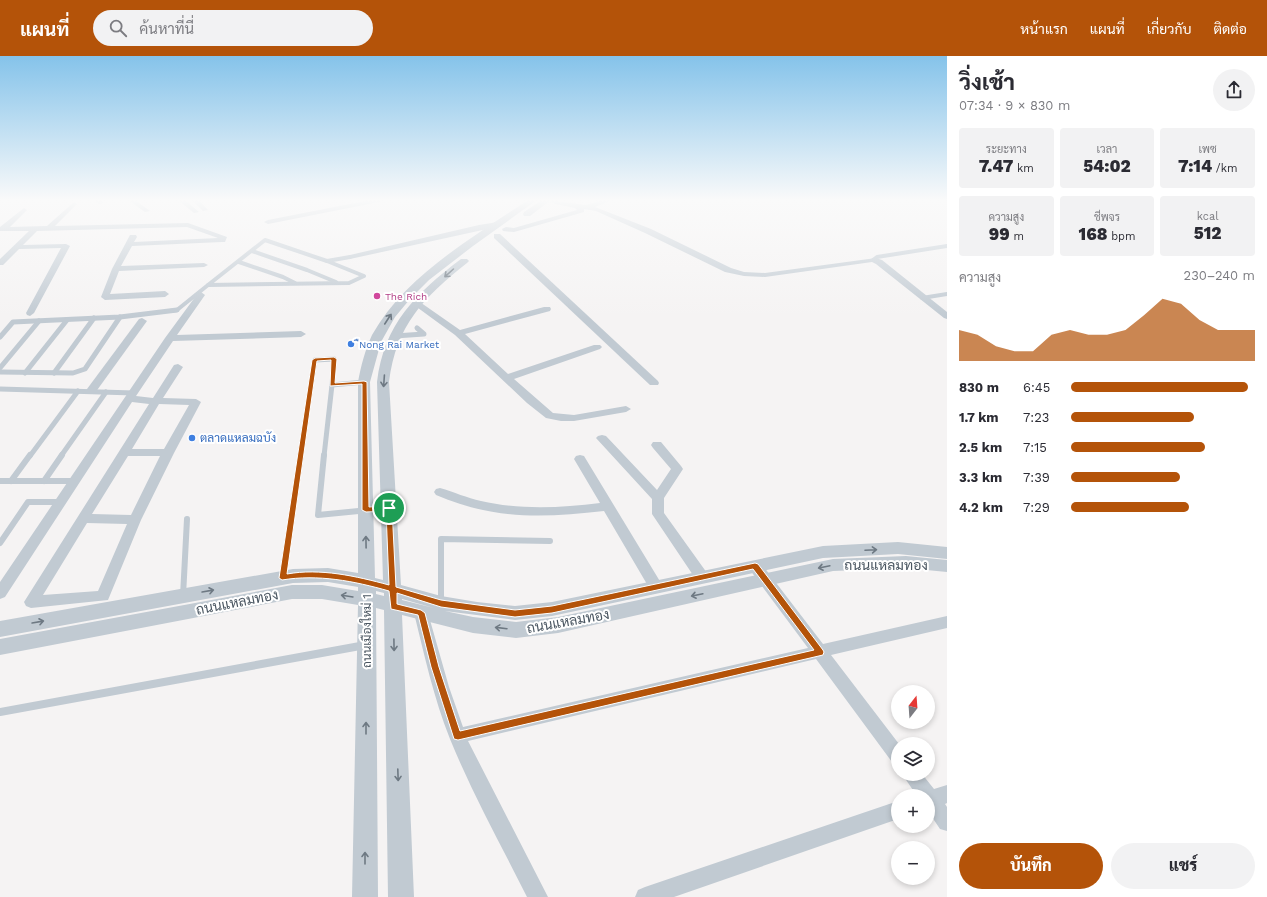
<!DOCTYPE html>
<html lang="th">
<head>
<meta charset="utf-8">
<style>
	body { margin:0; font-family:"Work Sans",Sarabun,sans-serif; background:#f2f2f3; color:#2b2b33; height:100vh; display:flex; flex-direction:column; font-size:15px; white-space:nowrap }
	* { box-sizing:border-box; margin:0 }
	p { font-size:13px; color:#7c7c81 }
	.icon { flex:none; width:22px; height:22px; fill:none; stroke:currentColor; stroke-width:2; stroke-linecap:round; stroke-linejoin:round }
	.map { position:relative; flex:1; overflow:hidden }
	.drawer { display:flex; flex-direction:column; background:#fff; width:320px }
	.drawer>* { flex:none }
	.needle { width:26px; rotate:17deg }
	.fabs { position:absolute; left:891px; top:629px; display:grid; gap:8px }
	.fabs a { display:grid; place-items:center; width:44px; height:44px; border-radius:50%; background:#fff; box-shadow:0 2px 6px #0003; font-size:20px }
	.pin { position:absolute; display:grid; place-items:center; width:34px; height:34px; color:#fff; margin:-17px; border:2px solid #fff; border-radius:50%; box-shadow:0 1px 4px #0007 }
	.round { display:grid; place-items:center; flex:none; width:42px; height:42px; border-radius:21px; background:#f2f2f3 }
	.summary { display:flex; align-items:center; justify-content:space-between; height:68px; padding:0 12px }
	h1 { font-size:22px; font-weight:800; line-height:30px }
	.stats { display:grid; grid-template-columns:repeat(3,1fr); gap:6px; height:68px; padding:4px 12px }
	.stats div { display:grid; align-content:center; border-radius:4px; background:#f2f2f3; text-align:center }
	.stats b { font-size:17px; font-weight:800 }
	.stats small { font-size:11px; font-weight:400 }
	.stats p { font-size:11px }
	.chart { height:112px; padding:8px 12px }
	.chart p { display:flex; justify-content:space-between }
	.chart svg { width:100%; height:72px; margin-top:4px; fill:#b45309; opacity:.7 }
	.primary-button { display:flex; gap:8px; margin-top:auto; padding:8px 12px }
	.primary-button a { flex:1; height:46px; border-radius:24px; background:#b45309; color:#fff; font-size:16px; font-weight:800; line-height:46px; text-align:center }
	.primary-button a+a { background:#f2f2f3; color:#2b2b33 }
	ul { padding:0 12px; list-style:none; font-size:13px }
	li { display:grid; grid-template-columns:64px 48px 1fr; align-items:center; height:30px }
	li i { height:10px; border-radius:5px; background:#b45309 }
	header { display:flex; align-items:center; gap:24px; box-sizing:border-box; height:56px; padding:0 20px; background:#b45309; color:#fff }
	header strong { font-size:19px }
	nav { display:flex; gap:22px; margin-inline-start:auto; font-size:14px }
	.search { width:280px; height:36px; background:#f2f2f3; display:flex; align-items:center; gap:10px; box-sizing:border-box; padding:0 14px; border-radius:22px; color:#7c7c81; font-size:15px }
	main { display:flex; flex:1; min-height:0 }
	.map>svg:first-child { display:block }
</style>
</head>
<body>
<header>
<strong>แผนที่</strong>
<div class="search"><svg class="icon" aria-label="search" viewBox="0 0 24 24"><circle cx="10" cy="10" r="6"/><path d="M15 15l6 6"/></svg>ค้นหาที่นี่</div>
<nav><a>หน้าแรก</a><a>แผนที่</a><a>เกี่ยวกับ</a><a>ติดต่อ</a></nav>
</header>
<main>
<div class="map">
<svg width="947" height="841" viewBox="0 0 947 841">
	<rect width="100%" height="100%" fill="#f5f3f3"/>
	<g fill="none" stroke-linecap="round" stroke-linejoin="round">
		<g stroke="#c1cad2" stroke-width="4">
			<polygon points="265,184 327,205 364,220 349,227 208,229"/>
			<polyline points="252,195 307,214 336,226"/>
			<polyline points="873,204 877,201 947,190"/>
			<polyline points="327,205 350,201"/>
			<polyline points="239,206 283,221 295,227"/>
			<polyline points="922,242 947,238"/>
			<polyline points="170,255 177,254 208,229"/>
		</g>
		<g stroke="#c1cad2" stroke-width="5">
			<polyline points="395,280 424,278 417,272"/>
			<polyline points="0,281 13,266 120,261 177,254"/>
			<polyline points="0,312 39,265"/>
			<polyline points="0,316 73,317 85,313 120,261"/>
			<polyline points="25,317 67,264"/>
			<polyline points="54,317 94,262"/>
			<polyline points="0,333 134,337"/>
			<polyline points="30,400 78,335"/>
			<polyline points="61,400 106,336"/>
			<polyline points="300,400 315,304 334,303 332,329 364,326"/>
			<polyline points="324,400 332,329"/>
		</g>
		<g stroke="#c1cad2" stroke-width="6">
			<polyline points="324,399 318,459 389,452"/>
			<polyline points="0,425 75,425"/>
			<polyline points="11,425 30,399"/>
			<polyline points="44,425 62,399"/>
			<polyline points="0,487 28,446 61,446"/>
			<polyline points="282,522 301,399"/>
			<polyline points="183,540 187,463"/>
			<polyline points="441,547 441,483 550,485"/>
			<polyline points="355,591 365,589"/>
		</g>
		<polyline stroke="#c1cad2" stroke-width="8" points="0,656 360,590"/>
		<g fill="#c1cad2" fill-rule="evenodd">
			<polygon points="94,144 101,144 104,147 99,148"/>
			<polygon points="128,144 135,144 150,155 145,156"/>
			<polygon points="178,144 185,144 199,156 194,157"/>
			<polygon points="192,144 199,144 208,154 203,155"/>
			<polygon points="370,144 382,144 379,146 268,168 264,166 268,164"/>
			<polygon points="549,144 586,149 603,144 612,144 595,151 651,173 731,212 744,216 765,217 876,202 882,204 947,256 947,263 944,262 876,208 872,206 765,221 744,220 725,216 645,177 596,155 584,153 584,156 514,176 503,175 502,173 506,171 514,172 577,154 575,152 555,148"/>
			<polygon points="74,146 77,148 55,170 188,167 227,181 225,186 222,186 132,190 121,210 204,207 208,209 204,211 119,215 110,238 165,235 169,238 165,241 105,244 101,241 112,213 130,179 136,179 137,181 134,186 218,182 187,171 37,175 23,189 66,188 70,190 34,257 30,260 27,259 26,257 61,192 19,193 3,209 0,209 0,203 29,175 0,175 0,171 24,152 27,154 10,171 47,170"/>
			<polygon points="498,166 501,166 501,170 350,203 346,201 350,199 479,169"/>
			<polygon points="494,178 500,178 658,325 659,327 658,329 650,329 494,182"/>
			<path d="M 201,236 L 205,239 L 177,279 L 301,275 L 306,278 L 301,281 L 173,285 L 136,340 L 153,342 L 174,309 L 178,308 L 183,311 L 163,342 L 196,343 L 201,346 L 174,397 L 141,464 L 108,544 L 31,552 L 26,550 L 24,546 L 149,348 L 132,346 L 5,541 L 0,543 L 0,526 L 165,282 L 198,237 ZM 159,348 L 189,349 L 164,393 L 132,393 ZM 128,400 L 160,400 L 131,459 L 92,458 ZM 87,467 L 127,468 L 98,535 L 43,539 Z"/>
			<polygon points="417,244 460,274 544,251 550,251 551,253 550,255 465,278 508,318 594,289 600,289 602,291 600,293 514,323 553,357 574,359 626,350 631,353 626,356 574,365 561,365 546,362 527,347 455,279 414,249 413,247 414,245"/>
			<polygon points="142,262 147,265 95,337 87,337 86,335 87,333 139,263"/>
			<polygon points="602,379 606,380 657,434 671,413 653,392 651,389 653,386 661,386 681,410 683,413 664,442 664,457 707,517 709,521 707,525 702,526 697,525 652,458 652,443 596,382 598,380"/>
			<path d="M 580,399 L 584,400 L 661,527 L 663,531 L 661,535 L 656,536 L 651,535 L 604,455 C 543,462 494,464 436,439 L 434,436 L 436,433 L 440,432 C 454,436 467,442 481,445 C 520,454 560,452 600,447 L 574,403 L 576,400 Z"/>
			<path d="M 755,505 L 760,506 L 823,588 L 947,560 L 947,572 L 831,599 L 899,688 L 898,688 L 898,708 L 892,706 L 816,603 L 468,685 L 548,841 L 527,841 C 501,789 472,737 450,683 C 434,643 424,598 414,557 L 416,553 L 421,551 L 426,553 L 428,557 L 449,631 L 463,671 L 808,592 L 750,514 L 748,510 L 750,506 Z"/>
			<polygon points="902,718 922,718 934,733 947,729 947,747 945,748 947,751 947,775 940,773 928,755 928,740 917,740"/>
			<polygon points="898,745 898,763 674,841 635,841 638,834 645,831"/>
		</g>
		<g fill="#c1cad2" fill-rule="evenodd">
			<path d="M 528,144 L 537,144 L 473,190 L 429,224 L 410,243 L 395,261 L 381,286 L 370,326 L 375,522 L 383,524 L 377,326 C 384,268 416,237 461,203 L 467,203 L 469,205 L 467,207 C 424,241 396,269 389,326 L 401,529 L 441,540 L 477,546 L 515,550 L 552,546 L 823,490 L 898,486 L 947,491 L 947,503 L 898,498 L 823,502 L 552,560 L 515,564 L 445,555 L 473,561 L 516,566 L 558,561 L 833,503 L 906,500 L 947,504 L 947,516 L 906,512 L 833,515 L 558,577 L 516,582 L 473,577 L 402,559 L 414,841 L 388,841 L 384,554 L 376,552 L 378,841 L 352,841 L 358,549 L 322,543 L 292,543 L 0,599 L 0,583 L 292,529 L 322,529 L 358,535 L 358,531 L 328,526 L 293,527 L 0,581 L 0,565 L 293,513 L 328,512 L 358,517 L 358,326 C 361,310 365,294 372,279 C 406,219 472,182 528,144 ZM 376,535 L 384,537 L 384,540 L 376,538 ZM 402,543 L 434,552 L 402,544 Z"/>
			<polygon points="542,144 551,144 530,160 524,160 523,158 524,156"/>
		</g>
	</g>
	<defs><path id="oneway-shaft" d="M-6 0H5M1.5-3L5.5 0L1.5 3" fill="none" stroke-width="1.6" stroke-linecap="round" stroke-linejoin="round"/></defs>
	<g stroke="#6e7983">
		<use href="#oneway-shaft" transform="translate(449 217) rotate(138)"/>
		<use href="#oneway-shaft" transform="translate(388 263) rotate(-57)"/>
		<use href="#oneway-shaft" transform="translate(384 325) rotate(94)"/>
		<use href="#oneway-shaft" transform="translate(366 486) rotate(-91)"/>
		<use href="#oneway-shaft" transform="translate(871 494) rotate(-3)"/>
		<use href="#oneway-shaft" transform="translate(824 511) rotate(168)"/>
		<use href="#oneway-shaft" transform="translate(208 535) rotate(-10)"/>
		<use href="#oneway-shaft" transform="translate(697 539) rotate(168)"/>
		<use href="#oneway-shaft" transform="translate(347 540) rotate(-171)"/>
		<use href="#oneway-shaft" transform="translate(38 566) rotate(-10)"/>
		<use href="#oneway-shaft" transform="translate(501 572) rotate(-173)"/>
		<use href="#oneway-shaft" transform="translate(394 589) rotate(89)"/>
		<use href="#oneway-shaft" transform="translate(366 672) rotate(-90)"/>
		<use href="#oneway-shaft" transform="translate(398 719) rotate(88)"/>
		<use href="#oneway-shaft" transform="translate(365 802) rotate(-90)"/>
	</g>
	<linearGradient id="sky" x2="0" y2="1"><stop stop-color="#85c3ea"/><stop offset="0.55" stop-color="#fafafa"/><stop offset="1" stop-color="#fafafa" stop-opacity="0"/></linearGradient>
	<rect width="947" height="262" fill="url(#sky)"/>
	<path fill="#b45309" stroke="#fff" fill-rule="evenodd" d="M 334,301 L 337,303 L 335,327 L 364,325 L 367,326 L 369,451 L 389,450 L 392,452 L 396,531 L 441,544 L 515,554 L 552,550 L 755,507 L 758,508 L 823,594 L 824,596 L 823,599 L 458,684 L 454,683 L 431,611 L 418,559 L 391,553 L 389,535 C 354,525 318,518 282,524 L 279,522 L 312,304 L 315,302 ZM 331,304 L 330,330 L 362,328 L 362,454 L 366,456 L 386,455 L 389,529 C 356,520 320,512 287,518 L 317,305 ZM 753,513 L 814,594 L 460,675 L 439,611 L 425,557 L 421,554 L 397,548 L 397,537 L 441,551 L 515,561 L 552,557 Z"/>
	<circle fill="#d1479c" stroke="#fff" stroke-width="1.5" cx="377" cy="240" r="4"/>
	<g fill="#3f7fe0" stroke="#fff" stroke-width="1.5">
		<circle cx="351" cy="288" r="4"/>
		<circle cx="192" cy="382" r="4"/>
	</g>
	<g text-anchor="middle" dominant-baseline="central" stroke-width="4" stroke-linejoin="round" paint-order="stroke">
		<g font-size="10" fill="#b23c85" stroke="#fff" text-anchor="start">
			<text x="385" y="240">The Rich</text>
		</g>
		<g font-size="10" fill="#366cbe" stroke="#fff" text-anchor="start">
			<text x="359" y="288">ืNong Rai Market</text>
		</g>
		<g font-size="12" fill="#366cbe" stroke="#fff" text-anchor="start">
			<text x="200" y="382">ตลาดแหลมฉบัง</text>
		</g>
		<g font-size="12" fill="#4a5661" stroke="#fff">
			<text transform="translate(367 575) rotate(-90)">ถนนเมืองใหม่ 1</text>
		</g>
		<g font-size="14" fill="#4a5661" stroke="#fff">
			<text x="886" y="509">ถนนแหลมทอง</text>
			<text transform="translate(237 546) rotate(-11)">ถนนแหลมทอง</text>
			<text transform="translate(568 565) rotate(-10)">ถนนแหลมทอง</text>
		</g>
	</g>
</svg>
<div class="fabs">
<a><svg class="needle" viewBox="-14 -14 28 28"><path d="M0-13l5 13h-10z" fill="#e53935"/><path d="M0 13l5-13h-10z" fill="#7c7c81"/></svg></a>
<a><svg class="icon" aria-label="layers" viewBox="0 0 24 24"><path d="M12 4l9 5-9 5-9-5zM3 14l9 5 9-5"/></svg></a>
<a>+</a>
<a>−</a>
</div>
<div class="pin" style="left:389px;top:452px;background:#1e9e55"><svg class="icon" aria-label="arrive" viewBox="0 0 24 24"><path d="M6 21V4h12l-3 4 3 4H6"/></svg></div>
</div>
<section class="drawer">
<div class="summary"><div><h1>วิ่งเช้า</h1><p>07:34 · 9 × 830 m</p></div><a class="round"><svg class="icon" aria-label="share" viewBox="0 0 24 24"><path d="M12 15V3M7 8l5-5 5 5M5 13v7h14v-7"/></svg></a></div>
<div class="stats">
<div><p>ระยะทาง</p><b>7.47<small> km</small></b></div>
<div><p>เวลา</p><b>54:02</b></div>
<div><p>เพซ</p><b>7:14<small> /km</small></b></div>
</div>
<div class="stats">
<div><p>ความสูง</p><b>99<small> m</small></b></div>
<div><p>ชีพจร</p><b>168<small> bpm</small></b></div>
<div><p>kcal</p><b>512</b></div>
</div>
<div class="chart"><p><span>ความสูง</span>230–240 m</p>
<svg viewBox="0 0 160 44" preserveAspectRatio="none"><path d="M0 44V25L10 28L20 35L30 38L40 38L50 28L60 25L70 28L80 28L90 25L100 16L110 6L120 9L130 19L140 25L150 25L160 25V44z"/></svg>
</div>
<ul>
<li><b>830 m</b>6:45<i style="width:96%"></i></li>
<li><b>1.7 km</b>7:23<i style="width:67%"></i></li>
<li><b>2.5 km</b>7:15<i style="width:73%"></i></li>
<li><b>3.3 km</b>7:39<i style="width:59%"></i></li>
<li><b>4.2 km</b>7:29<i style="width:64%"></i></li>
</ul>
<div class="primary-button"><a>บันทึก</a><a>แชร์</a></div>
</section>
</main>
</body>
</html>
